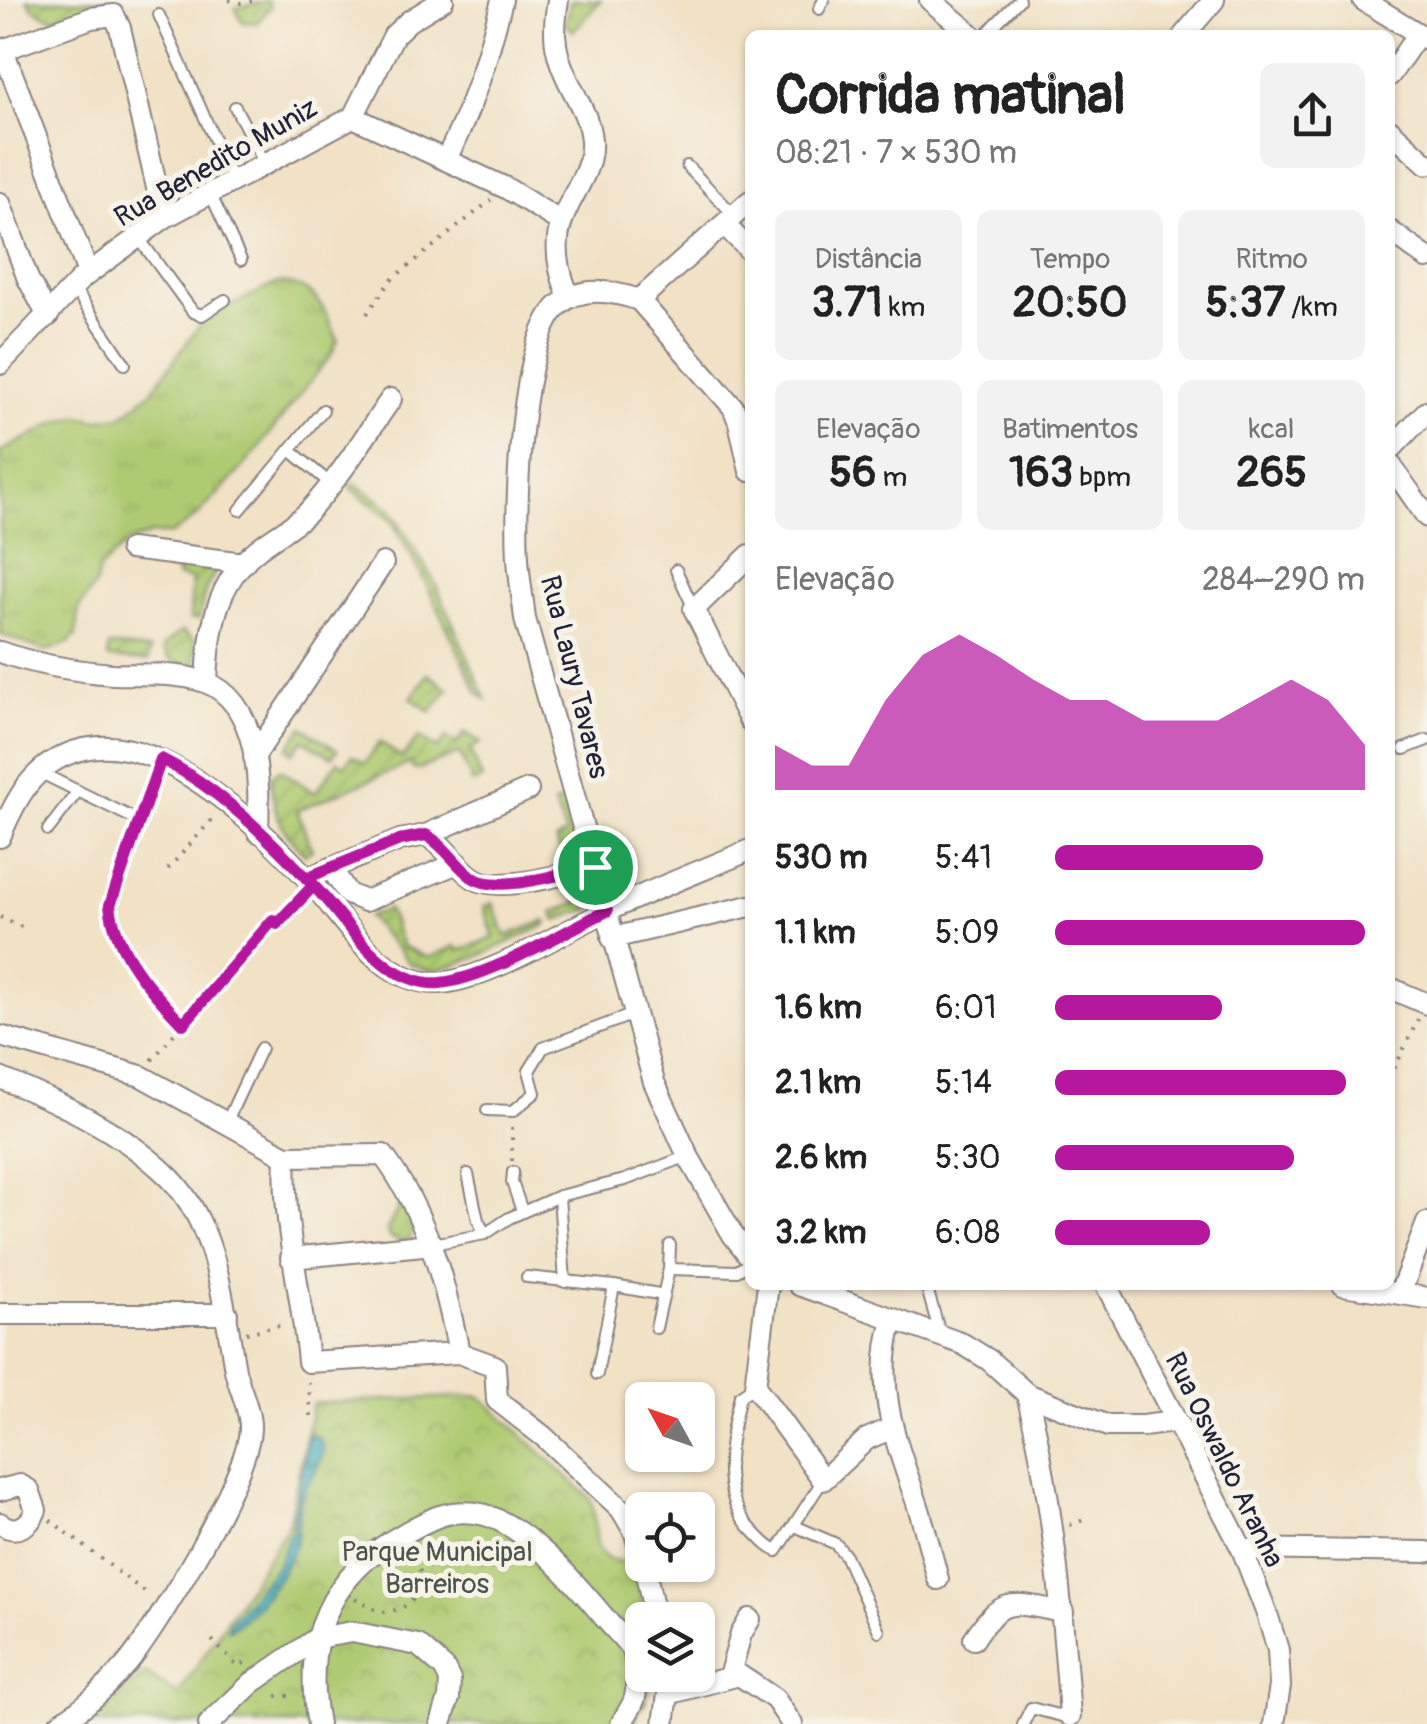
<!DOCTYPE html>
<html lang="pt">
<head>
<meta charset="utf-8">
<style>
	body { margin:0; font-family:Pangolin,sans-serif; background:#f2f2f2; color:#222; height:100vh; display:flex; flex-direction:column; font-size:38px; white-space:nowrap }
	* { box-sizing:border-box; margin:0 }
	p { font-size:32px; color:#767676 }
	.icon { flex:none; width:55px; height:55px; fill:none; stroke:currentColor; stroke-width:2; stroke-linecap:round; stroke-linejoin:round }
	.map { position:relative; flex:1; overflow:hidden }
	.sheet { position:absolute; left:745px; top:30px; width:650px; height:1260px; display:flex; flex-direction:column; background:#fff; border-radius:15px; box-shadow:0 2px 8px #0004 }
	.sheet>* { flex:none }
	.needle { width:65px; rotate:310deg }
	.tools { position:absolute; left:625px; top:1382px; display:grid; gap:20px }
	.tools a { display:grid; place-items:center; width:90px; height:90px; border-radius:15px; background:#fff; box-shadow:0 2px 8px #0004; font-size:50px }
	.pin { position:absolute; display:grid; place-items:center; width:85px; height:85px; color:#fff; margin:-42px; border:5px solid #fff; border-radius:50%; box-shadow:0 2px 10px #0007 }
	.round { display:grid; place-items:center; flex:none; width:105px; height:105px; border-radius:15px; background:#f2f2f2 }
	.head { display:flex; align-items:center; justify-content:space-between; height:170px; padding:0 30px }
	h1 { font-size:55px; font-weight:700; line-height:75px }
	.figures { display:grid; grid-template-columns:repeat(3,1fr); gap:15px; height:170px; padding:10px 30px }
	.figures div { display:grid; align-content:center; border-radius:15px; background:#f2f2f2; text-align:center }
	.figures b { font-size:42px; font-weight:700 }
	.figures small { font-size:28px; font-weight:400 }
	.figures p { font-size:28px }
	.chart { height:280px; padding:20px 30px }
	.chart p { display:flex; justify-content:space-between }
	.chart svg { width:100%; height:180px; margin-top:10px; fill:#b5179e; opacity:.7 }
	ul { padding:0 30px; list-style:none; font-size:32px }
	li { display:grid; grid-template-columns:160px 120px 1fr; align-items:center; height:75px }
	li i { height:25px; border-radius:12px; background:#b5179e }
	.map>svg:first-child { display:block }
</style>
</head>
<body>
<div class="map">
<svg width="1427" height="1724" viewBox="0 0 1427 1724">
	<defs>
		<pattern id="grass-tufts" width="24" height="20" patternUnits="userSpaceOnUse" patternTransform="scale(2.5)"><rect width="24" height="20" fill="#afcb72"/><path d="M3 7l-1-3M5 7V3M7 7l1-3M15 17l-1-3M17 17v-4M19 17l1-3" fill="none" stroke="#96ae64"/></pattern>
		<pattern id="park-crowns" width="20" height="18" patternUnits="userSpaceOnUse" patternTransform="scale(2.5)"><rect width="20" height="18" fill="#afcb72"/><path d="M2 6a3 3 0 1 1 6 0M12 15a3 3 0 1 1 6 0" fill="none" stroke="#96ae64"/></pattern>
		<pattern id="garden-furrows" width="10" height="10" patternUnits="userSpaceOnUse" patternTransform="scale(2.5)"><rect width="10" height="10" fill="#afcb72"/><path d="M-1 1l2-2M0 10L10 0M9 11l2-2" fill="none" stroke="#96ae64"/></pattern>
		<pattern id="water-ripples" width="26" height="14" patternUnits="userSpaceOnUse" patternTransform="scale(2.5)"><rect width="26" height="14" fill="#3cabbb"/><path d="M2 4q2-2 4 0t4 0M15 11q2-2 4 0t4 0" fill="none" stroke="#328b99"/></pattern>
	</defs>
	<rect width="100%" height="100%" fill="#f7f3e8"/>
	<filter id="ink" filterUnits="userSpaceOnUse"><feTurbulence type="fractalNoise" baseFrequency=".01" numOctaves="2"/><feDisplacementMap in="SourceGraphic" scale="20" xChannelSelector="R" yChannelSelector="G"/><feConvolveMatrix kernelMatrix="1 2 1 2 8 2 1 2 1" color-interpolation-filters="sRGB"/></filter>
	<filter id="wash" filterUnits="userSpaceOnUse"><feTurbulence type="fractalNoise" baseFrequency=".0048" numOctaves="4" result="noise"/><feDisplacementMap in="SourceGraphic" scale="40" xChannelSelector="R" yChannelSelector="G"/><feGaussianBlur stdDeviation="2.25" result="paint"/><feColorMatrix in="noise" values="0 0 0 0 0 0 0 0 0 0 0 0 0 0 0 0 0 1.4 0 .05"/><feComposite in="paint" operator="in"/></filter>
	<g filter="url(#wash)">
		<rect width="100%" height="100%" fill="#f1e1c5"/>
		<path fill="url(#grass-tufts)" stroke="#687656" stroke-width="2.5" d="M 277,283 C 318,284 323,308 338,340 L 331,355 L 245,465 L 197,516 L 171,534 L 151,534 L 127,543 L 99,569 L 96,584 L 79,608 L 76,635 L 68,643 L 46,651 L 0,634 L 0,452 L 59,421 L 80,416 L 96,420 L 121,416 L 151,392 L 200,325 L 212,315 Z"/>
		<g fill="url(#park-crowns)" stroke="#687656" stroke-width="2.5">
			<polygon points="571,0 601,0 573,31 565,23"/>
			<polygon points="268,1 270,7 257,23 243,22 235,8"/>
			<polygon points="402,1201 413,1228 410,1239 401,1242 390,1237 387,1230"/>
			<path d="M 480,1396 L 590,1498 C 603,1529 581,1567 635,1561 L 645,1620 L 642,1620 L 642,1675 L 653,1675 L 645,1703 L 636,1712 L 636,1724 L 86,1724 L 104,1712 L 145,1673 L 178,1695 L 288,1526 L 313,1403 Z"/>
		</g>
		<g fill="url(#garden-furrows)" stroke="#687656" stroke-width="2.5">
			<path d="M 27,0 L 106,0 C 82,19 47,29 27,0 Z"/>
			<polygon points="354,483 391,509 435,583 486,699 478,693 427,585 391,519 351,489"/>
			<polygon points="166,559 216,571 206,589 199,619 190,619 192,580 177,576 178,570 165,568"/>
			<polygon points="182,631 195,641 196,668 171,660 163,650 164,645"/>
			<polygon points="109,646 150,650 148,661 108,658"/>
			<polygon points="428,674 448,689 431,712 411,698"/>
			<polygon points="303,727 337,750 332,757 303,740 293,753 288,748"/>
			<path d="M 465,732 L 481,743 L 470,749 L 482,779 L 472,783 L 460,753 L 419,769 L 413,769 L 411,763 L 297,810 L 312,850 L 305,854 C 280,831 272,809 271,776 L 281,770 L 315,793 L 338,761 L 345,766 L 352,756 L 365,763 L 380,742 L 402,758 L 419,737 L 438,749 L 446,737 L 456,744 Z"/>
			<polygon points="566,800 591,909 556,920 553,912 579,902 556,840 566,834 554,804"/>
			<polygon points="493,903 506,936 545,921 548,924 475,958 433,972 410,964 368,917 388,909 402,946 428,958 456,946 458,951 494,938 484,907"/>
		</g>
		<g fill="url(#water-ripples)" stroke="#2f667b" stroke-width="2.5">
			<path d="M 309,1433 C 340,1444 310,1477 303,1493 C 298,1503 298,1516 298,1526 L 292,1527 Z"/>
			<path d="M 298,1530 C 294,1562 257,1614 228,1630 L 229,1623 L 276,1567 L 291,1532 Z"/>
		</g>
	</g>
	<g filter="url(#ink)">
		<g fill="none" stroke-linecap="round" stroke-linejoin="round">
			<g stroke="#8a8280" stroke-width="14">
				<g id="lane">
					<polyline points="819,9 824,0"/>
					<polyline points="159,15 233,181"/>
					<polyline points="985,35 1019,0"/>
					<polyline points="235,107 265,164"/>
					<polyline points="687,166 734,215"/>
					<polyline points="210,193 241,260"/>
					<polyline points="138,237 193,312 202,315 225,300"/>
					<polyline points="73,287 125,364"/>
					<polyline points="290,450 331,484"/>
					<polyline points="240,510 323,410"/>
					<polyline points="676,570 694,609"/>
					<polyline points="1404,749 1427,740"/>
					<path d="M 161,760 L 110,905 C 115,952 151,991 183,1024"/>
					<polyline points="39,772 139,821"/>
					<polyline points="48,830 78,791"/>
					<polyline points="487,1110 513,1111 535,1093 529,1071 543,1048 634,1014"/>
					<polyline points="226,1123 261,1048"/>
					<polyline points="513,1172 512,1182 522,1211"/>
					<polyline points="468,1174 478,1220 485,1234"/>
					<polyline points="559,1196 565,1282"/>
					<polyline points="433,1244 485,1234 509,1218 559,1196 625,1180 688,1156"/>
					<polyline points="669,1269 737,1271 750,1263"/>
					<polyline points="527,1277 614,1286 664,1295"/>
					<polyline points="926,1285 941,1337"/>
					<polyline points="656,1328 669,1269 670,1245"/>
					<polyline points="597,1374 614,1286"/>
					<path d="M 755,1386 L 740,1396 C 729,1441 717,1495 753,1531 C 761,1539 767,1547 777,1551 L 823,1480"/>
					<polyline points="795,1526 836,1544 845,1555 879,1631"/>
					<polyline points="1023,1724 1031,1708 1069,1718"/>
				</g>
			</g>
			<g stroke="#8a8280" stroke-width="24">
				<g id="street">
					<path d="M 558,0 C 555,18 553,36 558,54 C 565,85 589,109 591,141 C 593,172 571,193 562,221 C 553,245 559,274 569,296"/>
					<polyline points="930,0 972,35"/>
					<polyline points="1363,0 1427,39"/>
					<polyline points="1184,35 1214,0"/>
					<polyline points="3,50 88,273"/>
					<polyline points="0,51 91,18 114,15 120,28 164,218"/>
					<polyline points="1390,75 1418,34"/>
					<polyline points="353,117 506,188 561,222"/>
					<polyline points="1390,130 1427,164"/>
					<path d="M 446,159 C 473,107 488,56 502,0"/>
					<polyline points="0,203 28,279 48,316"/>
					<polyline points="725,225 750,251"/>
					<polyline points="1390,231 1427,258"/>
					<polyline points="639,300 750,201"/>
					<polyline points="0,364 81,279 164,218 353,117 394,35 409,21 443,0"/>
					<polyline points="1390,450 1427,411"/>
					<polyline points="1390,464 1427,517"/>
					<path d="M 750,471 L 739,422 L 733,407 L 639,300 C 613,291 581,285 559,305 C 520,340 515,504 518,558 C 519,578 523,599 525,619 L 654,1082 L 688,1156 L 733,1235 L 750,1257"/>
					<polyline points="130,549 244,563"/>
					<polyline points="750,555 694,609 750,721"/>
					<path d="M 0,652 C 37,665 74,671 113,674 C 142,675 177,672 205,682 C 260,702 260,785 258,832"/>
					<path d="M 207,682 C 209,632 215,582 258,549 C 274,536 293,527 308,512 C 340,478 364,437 391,399"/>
					<polyline points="254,757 383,563"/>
					<polyline points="426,835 528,790"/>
					<path d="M 0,837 C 17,795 36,760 84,749 C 164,730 265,832 315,887 C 347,923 381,983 436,983 C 478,984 563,932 603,913 C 651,890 701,871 750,850"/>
					<polyline points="331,868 348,894 365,901 458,863"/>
					<path d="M 307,878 L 400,840 L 426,835 C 446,846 455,865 472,877 C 496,895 566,873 595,867"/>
					<polyline points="612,938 750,906"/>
					<polyline points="1390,988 1427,1004"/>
					<path d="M 0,1036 L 141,1076 L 286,1156 L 383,1155 C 427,1215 445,1281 459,1353"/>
					<path d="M 0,1078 C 59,1102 124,1132 170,1178 C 218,1227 224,1307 235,1370 C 239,1388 251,1411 250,1429 C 248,1477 159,1625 127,1664 C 107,1687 84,1708 59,1724"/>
					<path d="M 286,1156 C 282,1226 302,1292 308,1362 L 459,1353 L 495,1366 L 497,1400 L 543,1436 L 621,1509 L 635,1533 L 642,1560"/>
					<polyline points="291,1258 433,1244"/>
					<polyline points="768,1285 755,1386 823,1480 867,1439 892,1428"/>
					<polyline points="799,1285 963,1344 989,1360 1027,1394 1108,1426 1143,1426 1174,1422"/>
					<polyline points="1106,1285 1242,1549 1267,1614 1278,1650 1280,1686 1274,1724"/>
					<polyline points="1343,1285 1427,1298"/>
					<polyline points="1400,1293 1427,1223"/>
					<polyline points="0,1314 227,1314"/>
					<path d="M 893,1321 C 873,1385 896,1442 917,1503 C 925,1528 931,1553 938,1579"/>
					<path d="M 1027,1394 C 1053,1500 1062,1607 1070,1716"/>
					<path d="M 0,1490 L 20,1485 L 29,1490 L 36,1510 C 30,1526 15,1535 0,1523"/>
					<polyline points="1242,1549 1427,1552"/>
					<polyline points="644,1565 656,1620"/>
					<path d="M 974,1639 C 1003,1594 1014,1603 1063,1612"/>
					<polyline points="729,1677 741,1634 750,1619"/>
					<polyline points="668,1694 739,1675 775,1699 792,1724"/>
					<polyline points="209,1724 252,1683 317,1638 352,1632 418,1645 444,1668 450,1680 449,1698 441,1724"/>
					<path d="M 318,1724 C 302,1640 329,1574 405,1533 C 430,1519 447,1509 476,1513 C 524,1520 579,1587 609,1623 C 616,1631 628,1642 633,1652 C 637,1661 637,1687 635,1697 C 633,1706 625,1716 621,1724"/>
					<polyline points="664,1724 668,1694 666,1675"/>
				</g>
			</g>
			<g stroke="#8a8280" stroke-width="4" stroke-dasharray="2.5 8" stroke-linecap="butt">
				<polyline points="229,0 241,3 259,0"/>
				<polyline points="367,314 391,280 491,200"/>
				<polyline points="168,869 216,815"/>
				<polyline points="0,917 24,928"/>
				<polyline points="191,1015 273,920 277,924 301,898"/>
				<polyline points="152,1060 175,1033"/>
				<polyline points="1390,1078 1418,1019"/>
				<polyline points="512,1161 512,1126"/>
				<polyline points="246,1333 286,1324"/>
				<polyline points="309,1382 311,1417"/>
				<polyline points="50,1520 150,1596"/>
				<polyline points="1070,1525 1084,1520"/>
				<path d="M 355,1598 L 380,1612 C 404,1612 419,1600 422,1576 L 411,1550"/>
				<polyline points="212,1640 237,1666 245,1663"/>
				<polyline points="276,1696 297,1696"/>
			</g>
			<use href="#lane" stroke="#fff" stroke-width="10"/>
			<use href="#street" stroke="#fff" stroke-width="20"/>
		</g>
	</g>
	<g fill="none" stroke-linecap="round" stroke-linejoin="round" filter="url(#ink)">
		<g stroke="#fff" stroke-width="20">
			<path id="route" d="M 595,867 C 566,872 496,895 472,877 C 455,865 446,846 426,835 L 400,840 L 306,878 L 314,885 L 277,924 L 273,920 L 183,1024 C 151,991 115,952 110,905 L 161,759 C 218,787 270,839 313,885 C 339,912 359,946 390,968 C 404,977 424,985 440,983 C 489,978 561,933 607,911 L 595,867"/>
		</g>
		<use href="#route" stroke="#b5179e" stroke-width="12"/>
	</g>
	<g text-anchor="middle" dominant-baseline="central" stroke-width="10" stroke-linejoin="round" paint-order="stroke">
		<g font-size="28" fill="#22223b" stroke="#f7f3e8">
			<text transform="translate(216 163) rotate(-30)">Rua Benedito Muniz</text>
			<text transform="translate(574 677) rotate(76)">Rua Laury Tavares</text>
			<text transform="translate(1224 1460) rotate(64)">Rua Oswaldo Aranha</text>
		</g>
		<g font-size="28" fill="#4c554c" stroke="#f7f3e8">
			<text x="437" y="1552">Parque Municipal<tspan x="437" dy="32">Barreiros</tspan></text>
		</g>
	</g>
</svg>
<div class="tools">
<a><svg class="needle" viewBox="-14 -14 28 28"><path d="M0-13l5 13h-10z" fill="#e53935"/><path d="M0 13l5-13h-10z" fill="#767676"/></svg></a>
<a><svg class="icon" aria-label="locate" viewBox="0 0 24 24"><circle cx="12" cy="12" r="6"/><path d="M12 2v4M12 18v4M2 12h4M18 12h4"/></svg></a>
<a><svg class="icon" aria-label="layers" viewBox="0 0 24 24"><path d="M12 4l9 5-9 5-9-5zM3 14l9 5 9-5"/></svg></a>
</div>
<div class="pin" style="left:595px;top:867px;background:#1e9e55"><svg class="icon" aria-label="arrive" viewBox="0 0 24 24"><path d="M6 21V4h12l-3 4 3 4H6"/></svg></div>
<section class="sheet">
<div class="head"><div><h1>Corrida matinal</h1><p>08:21 · 7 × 530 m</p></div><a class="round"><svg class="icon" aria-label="share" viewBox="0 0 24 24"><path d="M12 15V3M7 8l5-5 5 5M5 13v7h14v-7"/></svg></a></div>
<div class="figures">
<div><p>Distância</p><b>3.71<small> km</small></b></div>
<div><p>Tempo</p><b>20:50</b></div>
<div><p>Ritmo</p><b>5:37<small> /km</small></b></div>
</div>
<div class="figures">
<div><p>Elevação</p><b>56<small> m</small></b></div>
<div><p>Batimentos</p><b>163<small> bpm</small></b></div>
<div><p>kcal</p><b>265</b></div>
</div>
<div class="chart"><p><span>Elevação</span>284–290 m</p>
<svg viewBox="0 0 160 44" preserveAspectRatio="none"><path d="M0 44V33L10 38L20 38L30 22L40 11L50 6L60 11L70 17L80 22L90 22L100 27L110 27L120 27L130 22L140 17L150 22L160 33V44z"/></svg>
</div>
<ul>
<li><b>530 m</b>5:41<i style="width:67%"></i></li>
<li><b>1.1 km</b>5:09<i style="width:100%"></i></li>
<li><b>1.6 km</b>6:01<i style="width:54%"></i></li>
<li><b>2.1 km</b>5:14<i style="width:94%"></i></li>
<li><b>2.6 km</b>5:30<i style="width:77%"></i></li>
<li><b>3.2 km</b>6:08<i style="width:50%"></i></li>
</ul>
</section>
</div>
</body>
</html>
